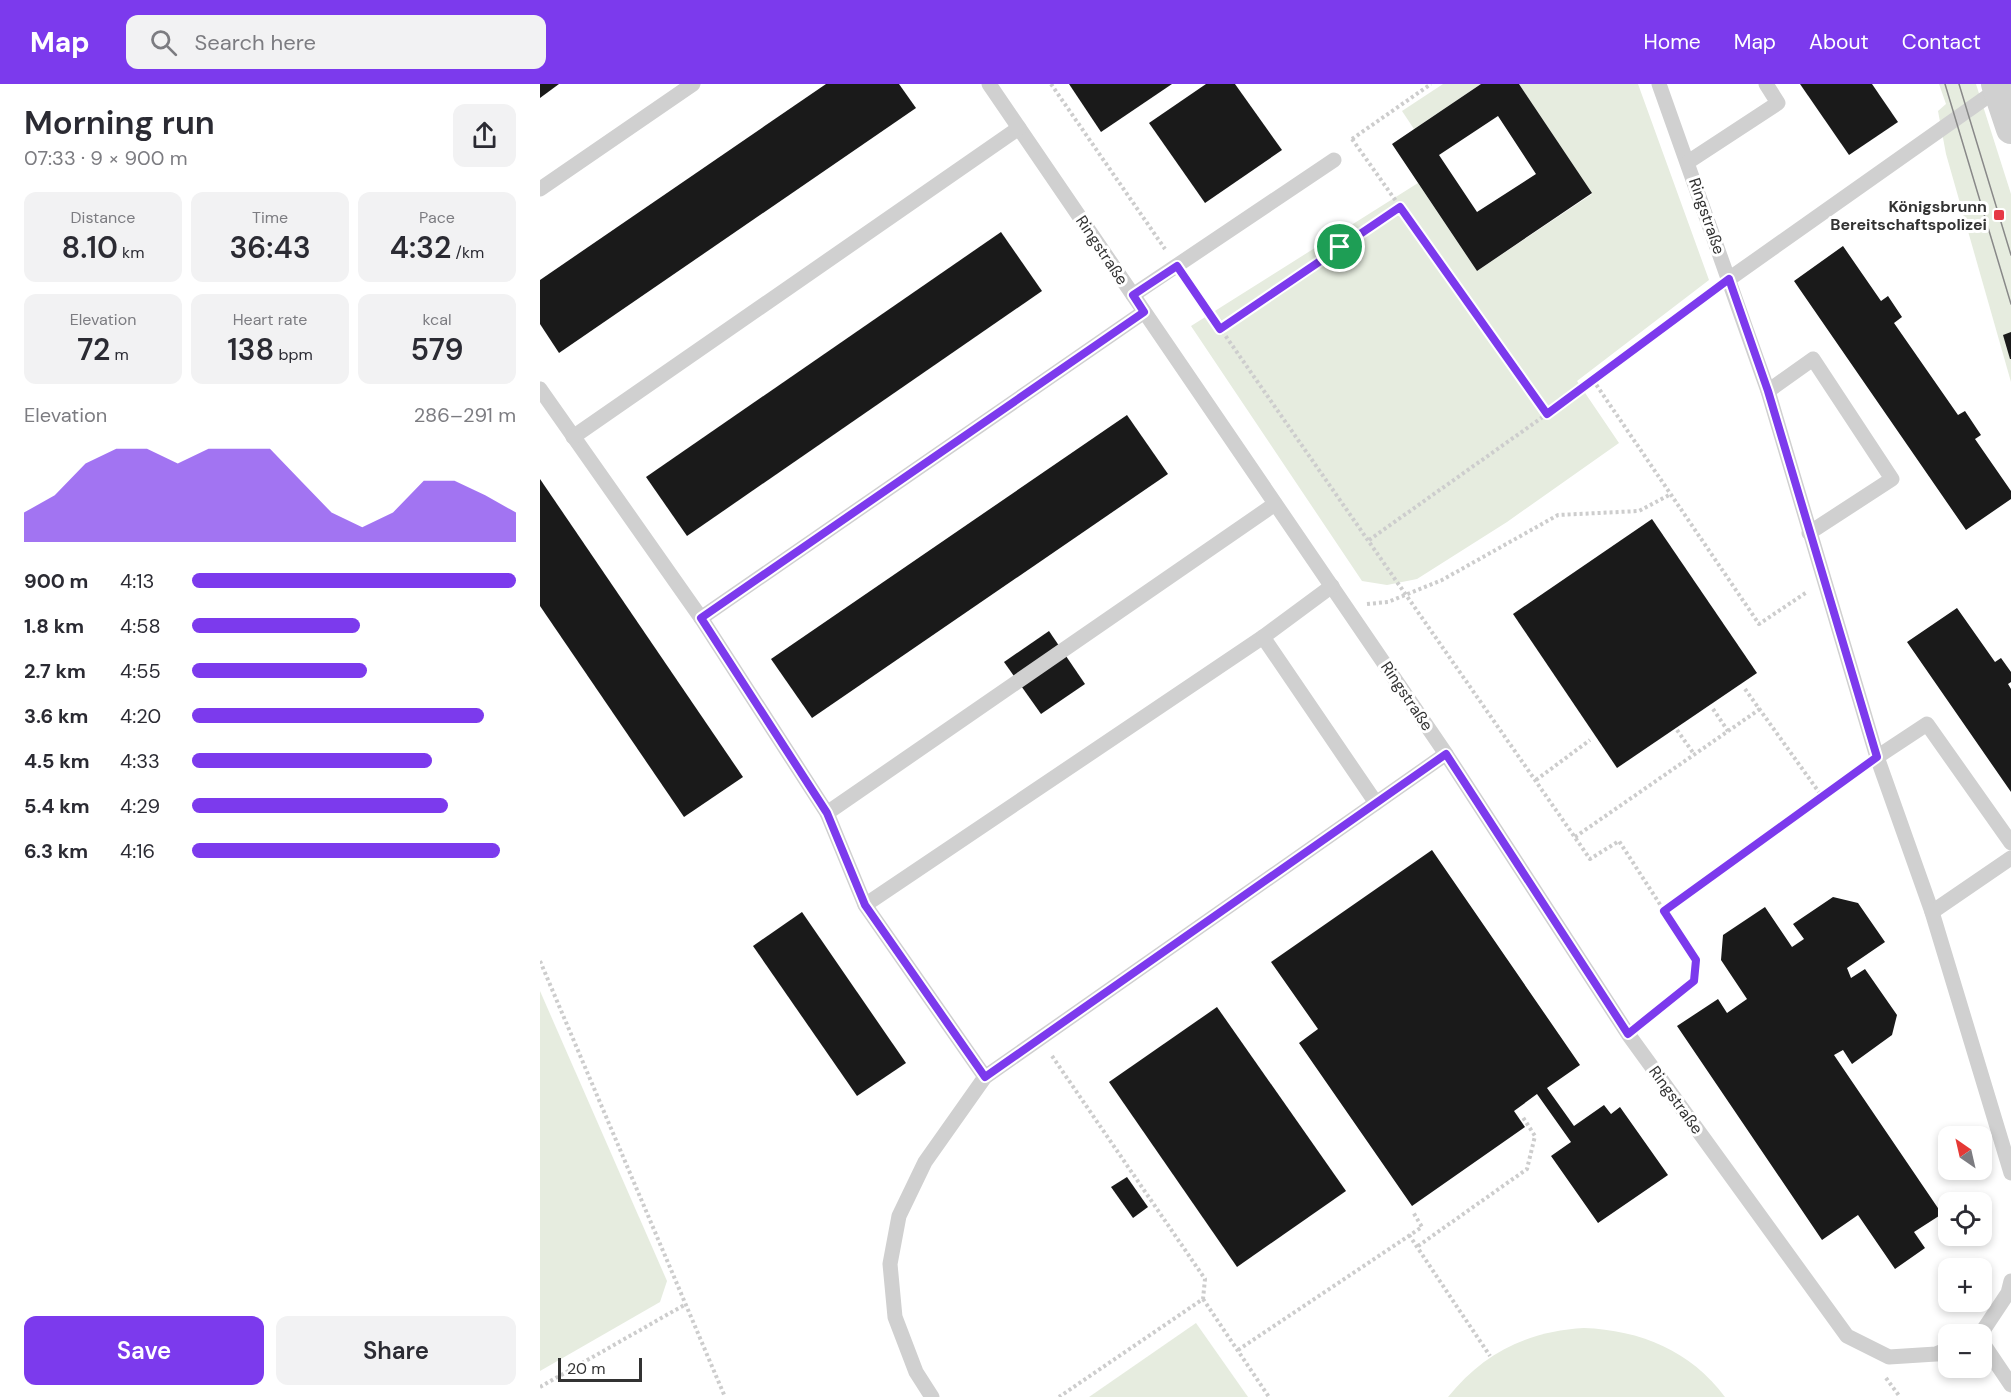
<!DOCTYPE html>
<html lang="en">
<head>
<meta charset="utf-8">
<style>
	body { margin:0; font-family:"DM Sans",sans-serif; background:#f2f2f3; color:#2b2b33; height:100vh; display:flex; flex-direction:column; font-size:22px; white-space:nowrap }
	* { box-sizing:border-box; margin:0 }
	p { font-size:20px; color:#7c7c81 }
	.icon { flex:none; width:33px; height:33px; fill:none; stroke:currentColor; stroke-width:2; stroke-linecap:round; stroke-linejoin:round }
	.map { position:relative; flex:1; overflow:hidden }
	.drawer { display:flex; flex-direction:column; background:#fff; width:540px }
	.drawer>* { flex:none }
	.needle { width:39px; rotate:326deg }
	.controls { position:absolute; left:1398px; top:1042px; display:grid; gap:12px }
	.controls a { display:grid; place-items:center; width:54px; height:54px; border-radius:12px; background:#fff; box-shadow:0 3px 9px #0003; font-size:30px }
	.scale { position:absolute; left:18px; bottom:15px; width:84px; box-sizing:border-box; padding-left:6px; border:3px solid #333; border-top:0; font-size:16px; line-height:21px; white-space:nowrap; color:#333; -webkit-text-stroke:4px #fff; paint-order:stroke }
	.pin { position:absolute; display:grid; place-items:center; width:51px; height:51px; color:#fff; margin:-26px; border:3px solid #fff; border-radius:50%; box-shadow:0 2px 6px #0007 }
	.round { display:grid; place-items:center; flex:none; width:63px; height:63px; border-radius:12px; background:#f2f2f3 }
	.headline { display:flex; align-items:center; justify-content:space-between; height:102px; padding:0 24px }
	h1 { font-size:33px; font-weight:600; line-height:45px }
	.figures { display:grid; grid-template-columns:repeat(3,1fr); gap:9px; height:102px; padding:6px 24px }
	.figures div { display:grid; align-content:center; border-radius:12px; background:#f2f2f3; text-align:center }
	.figures b { font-size:30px; font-weight:600 }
	.figures small { font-size:16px; font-weight:400 }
	.figures p { font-size:16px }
	.chart { height:168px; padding:12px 24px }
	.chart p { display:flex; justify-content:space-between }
	.chart svg { width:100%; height:108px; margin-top:6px; fill:#7c3aed; opacity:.7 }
	.primary-button { display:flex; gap:12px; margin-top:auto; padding:12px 24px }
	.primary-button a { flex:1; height:69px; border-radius:12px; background:#7c3aed; color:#fff; font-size:24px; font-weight:600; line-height:69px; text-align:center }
	.primary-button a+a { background:#f2f2f3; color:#2b2b33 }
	ul { padding:0 24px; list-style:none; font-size:20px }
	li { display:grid; grid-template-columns:96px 72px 1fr; align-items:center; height:45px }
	li i { height:15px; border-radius:8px; background:#7c3aed }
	header { display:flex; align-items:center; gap:36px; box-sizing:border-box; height:84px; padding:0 30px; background:#7c3aed; color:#fff }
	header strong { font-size:28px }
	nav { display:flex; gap:33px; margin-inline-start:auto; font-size:21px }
	.search { width:420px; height:54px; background:#f2f2f3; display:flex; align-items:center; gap:15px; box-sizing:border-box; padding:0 21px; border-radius:12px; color:#7c7c81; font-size:22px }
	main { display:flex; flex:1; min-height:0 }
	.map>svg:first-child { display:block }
</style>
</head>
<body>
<header>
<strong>Map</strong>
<div class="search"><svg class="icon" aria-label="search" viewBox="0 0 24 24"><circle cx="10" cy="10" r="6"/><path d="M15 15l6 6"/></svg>Search here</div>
<nav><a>Home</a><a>Map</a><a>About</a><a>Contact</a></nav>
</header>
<main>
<section class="drawer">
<div class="headline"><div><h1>Morning run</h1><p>07:33 · 9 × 900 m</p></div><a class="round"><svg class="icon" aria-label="share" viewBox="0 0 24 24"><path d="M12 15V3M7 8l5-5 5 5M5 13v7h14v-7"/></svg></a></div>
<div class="figures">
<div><p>Distance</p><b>8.10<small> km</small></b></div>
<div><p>Time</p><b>36:43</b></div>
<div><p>Pace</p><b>4:32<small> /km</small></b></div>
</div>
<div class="figures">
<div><p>Elevation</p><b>72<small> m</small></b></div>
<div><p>Heart rate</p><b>138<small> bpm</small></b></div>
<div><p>kcal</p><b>579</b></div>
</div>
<div class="chart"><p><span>Elevation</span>286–291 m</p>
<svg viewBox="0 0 160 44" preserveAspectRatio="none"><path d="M0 44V32L10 25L20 12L30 6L40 6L50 12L60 6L70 6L80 6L90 19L100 32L110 38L120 32L130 19L140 19L150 25L160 32V44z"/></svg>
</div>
<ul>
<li><b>900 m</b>4:13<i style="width:100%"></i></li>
<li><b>1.8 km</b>4:58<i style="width:52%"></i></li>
<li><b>2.7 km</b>4:55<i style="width:54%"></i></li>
<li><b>3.6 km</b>4:20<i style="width:90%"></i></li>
<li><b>4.5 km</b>4:33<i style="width:74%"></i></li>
<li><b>5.4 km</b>4:29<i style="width:79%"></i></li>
<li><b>6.3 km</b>4:16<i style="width:95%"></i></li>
</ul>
<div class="primary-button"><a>Save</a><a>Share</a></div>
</section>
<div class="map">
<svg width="1471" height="1313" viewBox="0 0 1471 1313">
	<rect width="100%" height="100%" fill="#fff"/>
	<g fill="#e6ecdf">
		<polygon points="903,0 941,0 874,45 862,27"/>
		<polygon points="979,0 1098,0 1169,196 1037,297 1079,359 967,438 877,495 847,501 822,497 651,242 878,99 937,187 1052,110"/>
		<polygon points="1399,0 1436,0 1471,110 1471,298 1406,70 1398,27 1406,20"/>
		<polygon points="0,907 127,1197 120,1218 0,1287"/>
		<polygon points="656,1239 708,1313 549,1313"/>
		<path d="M 1044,1244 C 1100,1246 1151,1267 1185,1313 L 908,1313 C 943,1269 988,1247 1044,1244 Z"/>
	</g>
	<g fill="#1a1a1a" fill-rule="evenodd">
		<polygon points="0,0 19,0 0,14"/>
		<polygon points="286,0 359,0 376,24 19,269 0,240 0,196"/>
		<polygon points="529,0 632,0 561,48"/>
		<polygon points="666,0 695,0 742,66 665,119 609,39"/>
		<path d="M 941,0 L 979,0 L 1052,109 L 937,187 L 852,60 ZM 958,32 L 996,90 L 937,128 L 899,71 Z"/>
		<polygon points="1260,0 1332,0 1358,38 1309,71"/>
		<polygon points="461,148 502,207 147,452 106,393"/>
		<polygon points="1303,162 1341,217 1348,212 1362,233 1354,239 1418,331 1425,327 1441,351 1435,355 1471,407 1471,415 1426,446 1254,197"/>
		<polygon points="1471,248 1471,275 1470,275 1463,251"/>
		<polygon points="587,331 628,390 272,634 231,575"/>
		<polygon points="0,395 203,693 144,733 0,522"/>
		<polygon points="1112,435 1217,589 1077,684 973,530"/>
		<polygon points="1417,524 1455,578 1461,574 1471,588 1471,598 1468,600 1471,605 1471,708 1367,558"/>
		<polygon points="509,547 545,600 501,630 464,578"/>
		<polygon points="892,766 1040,981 1007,1004 1034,1042 1064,1021 1071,1030 1080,1023 1128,1091 1058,1139 1011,1072 1031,1058 997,1010 974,1027 985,1043 872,1122 759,959 778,945 731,878"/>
		<polygon points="1293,813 1318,819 1345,858 1307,884 1311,894 1325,885 1357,931 1352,951 1312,980 1303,966 1294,971 1402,1130 1374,1148 1385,1164 1355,1185 1318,1131 1282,1156 1137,942 1178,915 1187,929 1207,915 1181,876 1183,851 1225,823 1252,863 1264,855 1253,840"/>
		<polygon points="262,828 366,979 317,1012 213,862"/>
		<polygon points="677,923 806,1107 697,1183 569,998"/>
		<polygon points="587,1093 608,1123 593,1134 571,1103"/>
	</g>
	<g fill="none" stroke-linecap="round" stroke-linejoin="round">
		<g stroke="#cdcdcd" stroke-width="4" stroke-dasharray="3 3" stroke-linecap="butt">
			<polyline points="511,0 625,165"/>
			<polyline points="812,55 1007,330"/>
			<polyline points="812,55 891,0"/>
			<polyline points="648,198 1050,775 1079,757 1156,876 1154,897 1103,938"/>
			<polyline points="680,245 860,122"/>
			<polyline points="1053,296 1219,540 1267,508"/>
			<polyline points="829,456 1007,330 1171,208"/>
			<polyline points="827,520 848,518 902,496 1018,431 1099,427 1131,410"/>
			<polyline points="1205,605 1281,711"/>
			<polyline points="1173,625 1188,647"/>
			<polyline points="1137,646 1154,670"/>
			<polyline points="996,696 1050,656"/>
			<polyline points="1035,753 1220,625"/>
			<polyline points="1124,827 1320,685"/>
			<polyline points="0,877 185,1313"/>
			<polyline points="512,972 665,1195 663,1215 519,1313"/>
			<polyline points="869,1151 950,1272"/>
			<polyline points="878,1162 987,1085 995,1052 982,1032"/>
			<polyline points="663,1215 729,1313"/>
			<polyline points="698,1266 882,1143 873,1128"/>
			<polyline points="1346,1294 1360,1313"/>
			<polyline points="0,1303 146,1220"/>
		</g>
		<g stroke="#d0d0d0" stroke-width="15">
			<polyline points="449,0 906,670 1088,950 1307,1252 1349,1273 1396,1270 1408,1265"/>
			<polyline points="1119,0 1228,307 1337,673 1392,828 1471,1089"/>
			<polyline points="1148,78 1238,19 1226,0"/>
			<polyline points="0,105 153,0"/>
			<polyline points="1189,195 1458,5"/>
			<polyline points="593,211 794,76"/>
			<polyline points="0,305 161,534 287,729 325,821 723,553 792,502"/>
			<polyline points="1228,307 1273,275 1352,395 1269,449"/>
			<polyline points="33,353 479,44"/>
			<polyline points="161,534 604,228"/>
			<polyline points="723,553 836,719"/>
			<polyline points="1337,673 1387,640 1471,759"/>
			<polyline points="287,729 735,420"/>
			<polyline points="325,821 445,993"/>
			<polyline points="1392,828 1471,774"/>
			<polyline points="1440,1251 1468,1209 1471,1197"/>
			<polyline points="1442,1258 1471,1301"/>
			<polyline points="392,1313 376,1288 355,1233 350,1180 359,1132 385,1078 445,993 906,670"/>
		</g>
		<polyline stroke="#d0d0d0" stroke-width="30" points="1456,0 1471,45"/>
		<g stroke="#888" stroke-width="1.5">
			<polyline points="1405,0 1471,220"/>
			<polyline points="1419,0 1471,171"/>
		</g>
	</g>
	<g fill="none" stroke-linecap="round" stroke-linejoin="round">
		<g stroke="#fff" stroke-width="12">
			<polygon id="route" points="860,123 1007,330 1189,195 1228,307 1337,673 1124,827 1156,876 1154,897 1088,950 906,670 445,993 325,821 287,729 161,534 604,228 593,211 637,182 680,245"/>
		</g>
		<use href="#route" stroke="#7c3aed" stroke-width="8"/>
	</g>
	<rect fill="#e63946" stroke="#fff" stroke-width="2" x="1453" y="125" width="12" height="12" rx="3"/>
	<g text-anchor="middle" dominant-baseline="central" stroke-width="6" stroke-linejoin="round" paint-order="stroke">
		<g font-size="16" font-weight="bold" fill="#333" stroke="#fff" text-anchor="end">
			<text x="1447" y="122">Königsbrunn<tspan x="1447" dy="18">Bereitschaftspolizei</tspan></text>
		</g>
		<g font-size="16" fill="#333" stroke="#fff">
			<text transform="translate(1167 132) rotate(71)">Ringstraße</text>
			<text transform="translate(562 166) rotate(56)">Ringstraße</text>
			<text transform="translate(867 612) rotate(56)">Ringstraße</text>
			<text transform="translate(1136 1016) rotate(54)">Ringstraße</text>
		</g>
	</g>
</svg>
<div class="controls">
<a><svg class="needle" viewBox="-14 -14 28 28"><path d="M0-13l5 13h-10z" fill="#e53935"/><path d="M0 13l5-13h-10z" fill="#7c7c81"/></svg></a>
<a><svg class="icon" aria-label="locate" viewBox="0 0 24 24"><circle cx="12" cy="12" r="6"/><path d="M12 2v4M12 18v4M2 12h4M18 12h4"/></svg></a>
<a>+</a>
<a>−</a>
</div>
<div class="scale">20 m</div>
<div class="pin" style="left:800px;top:163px;background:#1e9e55"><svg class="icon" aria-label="arrive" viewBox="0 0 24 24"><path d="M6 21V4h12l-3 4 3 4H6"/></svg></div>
</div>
</main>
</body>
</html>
